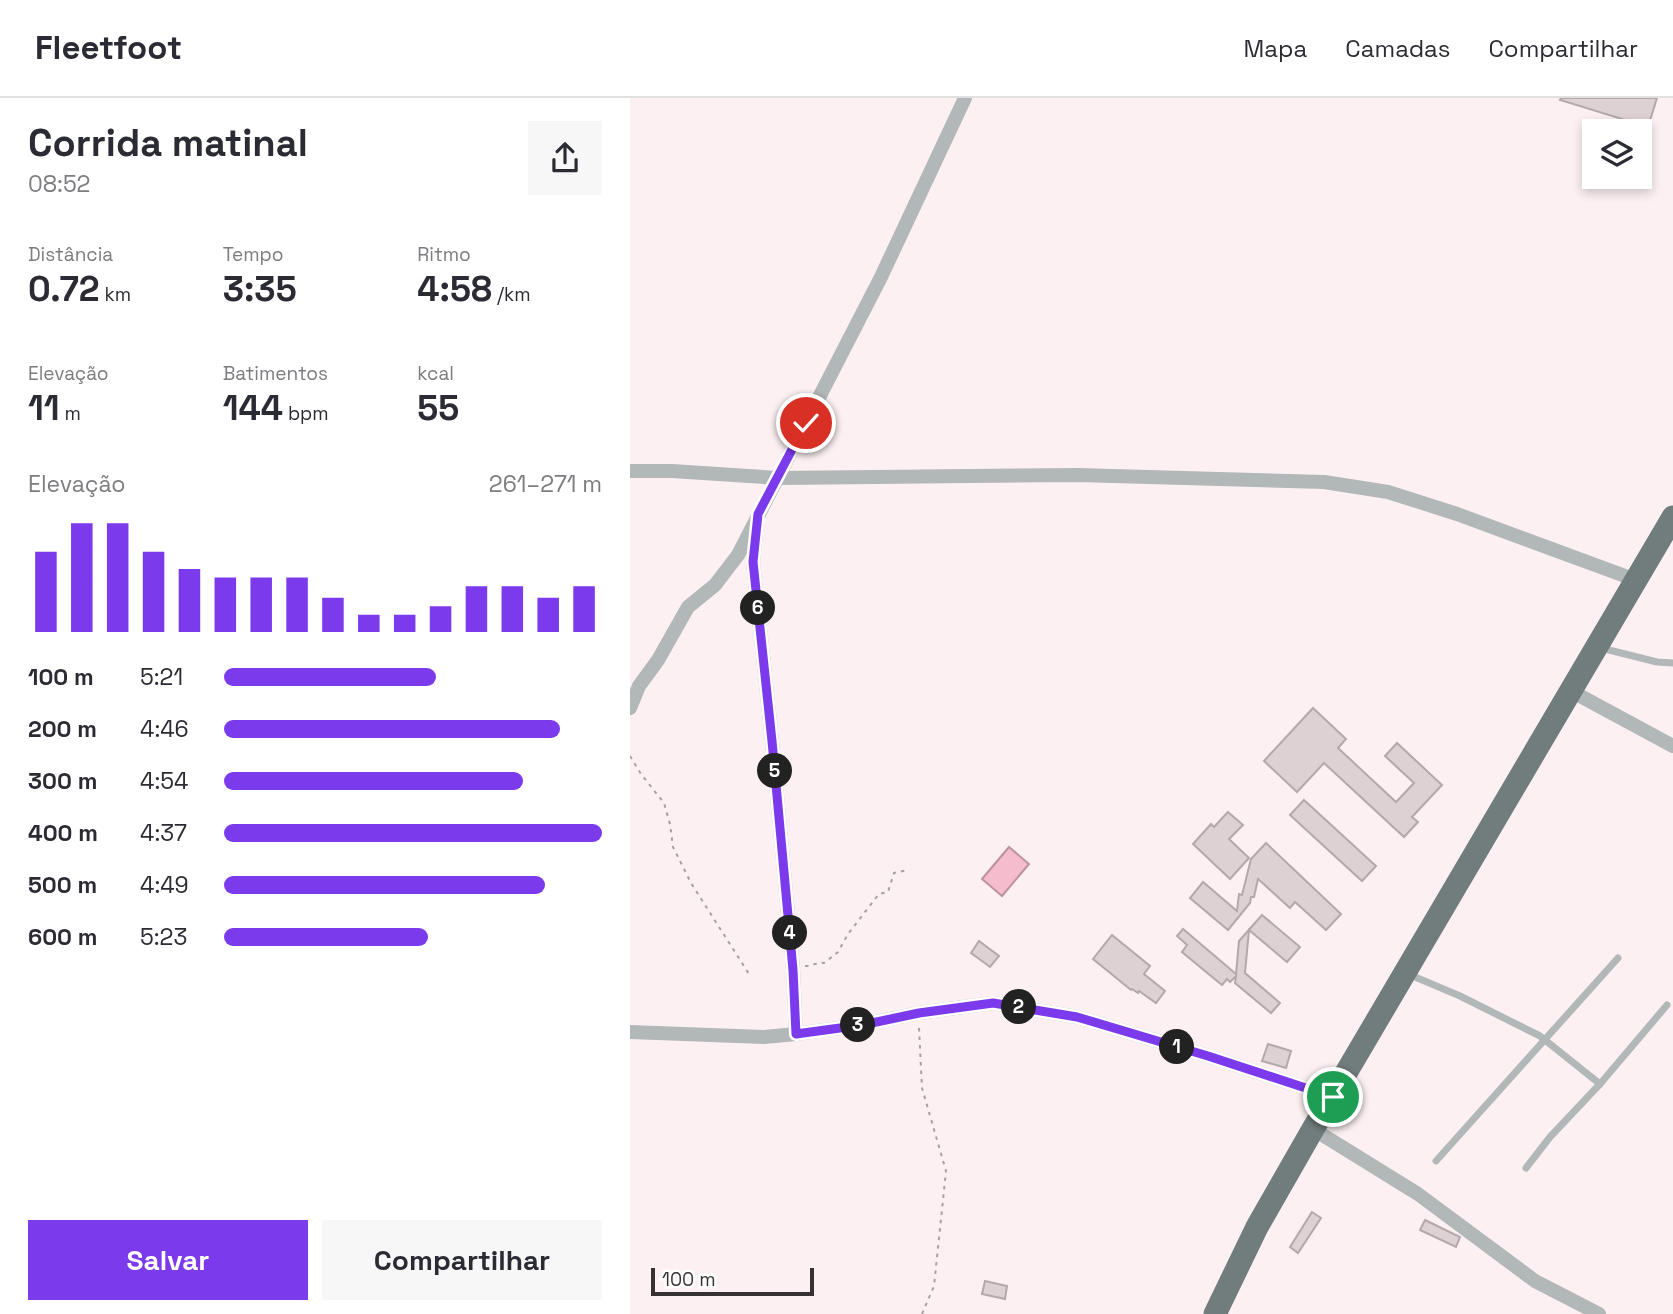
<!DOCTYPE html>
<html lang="pt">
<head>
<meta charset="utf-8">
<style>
	body { margin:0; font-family:"Space Grotesk",sans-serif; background:#f7f7f7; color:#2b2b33; height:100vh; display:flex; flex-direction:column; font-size:26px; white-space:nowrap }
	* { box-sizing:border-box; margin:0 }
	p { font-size:23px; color:#7c7c81 }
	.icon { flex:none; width:38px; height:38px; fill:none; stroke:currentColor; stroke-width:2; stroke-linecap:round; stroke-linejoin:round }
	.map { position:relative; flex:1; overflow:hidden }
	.panel { display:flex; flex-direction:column; background:#fff; width:630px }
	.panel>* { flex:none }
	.tools { position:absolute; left:952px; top:21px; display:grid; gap:14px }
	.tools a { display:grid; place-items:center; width:70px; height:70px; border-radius:0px; background:#fff; box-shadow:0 4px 10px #0003; font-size:35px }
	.scale { position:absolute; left:21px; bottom:18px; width:163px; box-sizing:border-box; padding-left:7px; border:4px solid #363132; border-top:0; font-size:19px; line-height:24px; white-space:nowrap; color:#363132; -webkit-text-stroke:5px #fff; paint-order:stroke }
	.pin { position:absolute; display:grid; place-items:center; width:60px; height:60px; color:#fff; margin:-30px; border:4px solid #fff; border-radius:50%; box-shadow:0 2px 7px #0007 }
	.km { position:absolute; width:35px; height:35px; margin:-18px; border-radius:50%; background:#222; color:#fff; font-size:19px; line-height:35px; text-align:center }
	.round { display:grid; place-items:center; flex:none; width:74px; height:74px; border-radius:0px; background:#f7f7f7 }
	.overview { display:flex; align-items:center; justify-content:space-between; height:119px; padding:0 28px }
	h1 { font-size:38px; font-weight:700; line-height:52px }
	.figures { display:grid; grid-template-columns:repeat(3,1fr); gap:10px; height:119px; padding:7px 28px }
	.figures div { display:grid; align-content:center }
	.figures b { font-size:35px; font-weight:700 }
	.figures small { font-size:19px; font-weight:400 }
	.figures p { font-size:19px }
	.chart { height:196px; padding:14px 28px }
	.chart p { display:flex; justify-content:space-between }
	.chart svg { width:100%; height:126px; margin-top:7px; stroke:#7c3aed; stroke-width:6 }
	.action { display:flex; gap:14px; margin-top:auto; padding:14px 28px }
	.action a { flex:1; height:80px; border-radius:0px; background:#7c3aed; color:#fff; font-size:28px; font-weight:700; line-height:80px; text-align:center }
	.action a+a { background:#f7f7f7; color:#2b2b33 }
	ul { padding:0 28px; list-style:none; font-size:23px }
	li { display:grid; grid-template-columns:112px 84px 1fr; align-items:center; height:52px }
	li i { height:18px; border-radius:9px; background:#7c3aed }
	header { display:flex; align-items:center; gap:42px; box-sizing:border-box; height:98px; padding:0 35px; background:#fff; border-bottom:2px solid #e1e1e2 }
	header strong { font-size:33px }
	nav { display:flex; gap:38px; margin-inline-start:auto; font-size:24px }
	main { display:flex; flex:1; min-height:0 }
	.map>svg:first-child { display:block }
</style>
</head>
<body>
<header>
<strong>Fleetfoot</strong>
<nav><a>Mapa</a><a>Camadas</a><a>Compartilhar</a></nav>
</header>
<main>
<section class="panel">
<div class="overview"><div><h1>Corrida matinal</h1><p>08:52</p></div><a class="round"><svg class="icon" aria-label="share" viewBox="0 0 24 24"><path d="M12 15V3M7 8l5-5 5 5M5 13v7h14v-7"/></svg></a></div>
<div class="figures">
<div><p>Distância</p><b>0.72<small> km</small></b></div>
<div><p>Tempo</p><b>3:35</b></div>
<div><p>Ritmo</p><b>4:58<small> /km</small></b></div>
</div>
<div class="figures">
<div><p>Elevação</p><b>11<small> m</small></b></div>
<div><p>Batimentos</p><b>144<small> bpm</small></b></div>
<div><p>kcal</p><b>55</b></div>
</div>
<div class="chart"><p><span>Elevação</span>261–271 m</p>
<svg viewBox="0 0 160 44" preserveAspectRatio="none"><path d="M5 44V16M15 44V6M25 44V6M35 44V16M45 44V22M55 44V25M65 44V25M75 44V25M85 44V32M95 44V38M105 44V38M115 44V35M125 44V28M135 44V28M145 44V32M155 44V28"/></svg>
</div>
<ul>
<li><b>100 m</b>5:21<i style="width:56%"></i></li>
<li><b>200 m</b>4:46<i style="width:89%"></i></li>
<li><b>300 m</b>4:54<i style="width:79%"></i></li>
<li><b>400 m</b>4:37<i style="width:100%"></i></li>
<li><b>500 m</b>4:49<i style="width:85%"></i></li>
<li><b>600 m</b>5:23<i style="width:54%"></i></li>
</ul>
<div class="action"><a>Salvar</a><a>Compartilhar</a></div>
</section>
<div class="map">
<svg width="1043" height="1216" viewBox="0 0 1043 1216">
	<rect width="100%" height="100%" fill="#fcf0f3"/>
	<polygon fill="#f5bccd" stroke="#bc929e" stroke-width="2" points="379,749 399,766 372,798 352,781"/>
	<g fill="#ddd1d4" stroke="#b3a8ab" stroke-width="2">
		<polygon points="931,0 1027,0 1018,29 930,2"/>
		<polygon points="683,610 716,641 708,650 766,704 784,685 755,658 767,645 812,687 782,719 788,724 774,739 694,665 667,694 634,663"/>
		<polygon points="674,702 746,768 732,783 660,717"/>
		<polygon points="598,714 613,727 599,741 619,760 600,781 563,746 581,726 584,729"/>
		<polygon points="636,745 711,816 696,832 665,804 660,810 628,781 624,799 621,799 620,805 598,832 560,800 573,784 607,813 609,796 612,797 621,761"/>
		<polygon points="632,817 670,849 657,864 619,832 615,875 650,905 641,915 605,885 606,878 600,884 597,881 592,887 552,854 557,847 547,838 553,831 606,876 609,843"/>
		<polygon points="482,837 520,868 514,876 535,893 526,905 509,893 508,895 502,891 501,892 463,861"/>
		<polygon points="349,843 369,858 360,869 341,855"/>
		<polygon points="638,946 661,953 656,970 632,963"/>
		<polygon points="682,1114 691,1120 668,1155 660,1149"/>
		<polygon points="795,1122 830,1139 826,1149 790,1132"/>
		<polygon points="355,1183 377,1188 375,1201 352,1196"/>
	</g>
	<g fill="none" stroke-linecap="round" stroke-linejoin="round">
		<g stroke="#a9a0a2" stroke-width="2" stroke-dasharray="3.5 5" stroke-linecap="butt">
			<polyline points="0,658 11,676 34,705 40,726 43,749 61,785 119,876"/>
			<path d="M 175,868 C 182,868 188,864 194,865 L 208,854 L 218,836 L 249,796 L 258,794 L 264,775 L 278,772"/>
			<polyline points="289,930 292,990 316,1073 304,1188 292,1216"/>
		</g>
		<g stroke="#b2b7b8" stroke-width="7">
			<polyline points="971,550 1027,564 1043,565"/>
			<polyline points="778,876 830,898 910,938 970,986"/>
			<polyline points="806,1063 988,860"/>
			<polyline points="896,1070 920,1039 970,986 1037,907"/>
		</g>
		<g stroke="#b2b7b8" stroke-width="14">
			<polyline points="0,373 42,373 148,380 448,377 694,384 758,394 827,416 1006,482"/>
			<polyline points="127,425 123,464 142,643 163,871 166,936"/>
			<polyline points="941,593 1043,648"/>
			<polyline points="0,610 9,588 28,562 58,509 85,487 108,457 251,179 335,0"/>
			<polyline points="0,934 134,939 166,936 231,927 289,915 363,905 447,919 578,958 703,999"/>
			<polyline points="683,1031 788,1096 905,1183 969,1216"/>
		</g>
		<polyline stroke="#717c7c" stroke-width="23" points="585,1216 627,1129 683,1031 1043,419"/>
	</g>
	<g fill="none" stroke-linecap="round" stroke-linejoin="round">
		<g stroke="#fff" stroke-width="14">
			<polyline id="route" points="176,325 128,416 123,464 142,643 163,872 166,936 232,927 289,915 363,905 447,919 578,958 703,999"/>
		</g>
		<use href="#route" stroke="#7c3aed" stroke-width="9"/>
	</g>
</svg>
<div class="tools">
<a><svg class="icon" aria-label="layers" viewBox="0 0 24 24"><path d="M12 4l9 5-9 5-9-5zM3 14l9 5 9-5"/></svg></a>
</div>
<div class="scale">100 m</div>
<div class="pin" style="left:703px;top:999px;background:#1e9e55"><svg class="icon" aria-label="arrive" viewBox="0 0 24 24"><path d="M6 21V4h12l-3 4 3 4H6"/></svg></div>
<div class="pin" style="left:176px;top:325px;background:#d93025"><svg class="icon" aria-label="check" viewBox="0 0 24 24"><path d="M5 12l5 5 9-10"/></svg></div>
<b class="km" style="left:547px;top:949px">1</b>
<b class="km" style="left:389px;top:909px">2</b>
<b class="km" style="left:228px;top:927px">3</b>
<b class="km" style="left:160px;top:835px">4</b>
<b class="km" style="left:145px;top:673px">5</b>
<b class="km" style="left:128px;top:510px">6</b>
</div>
</main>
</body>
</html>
